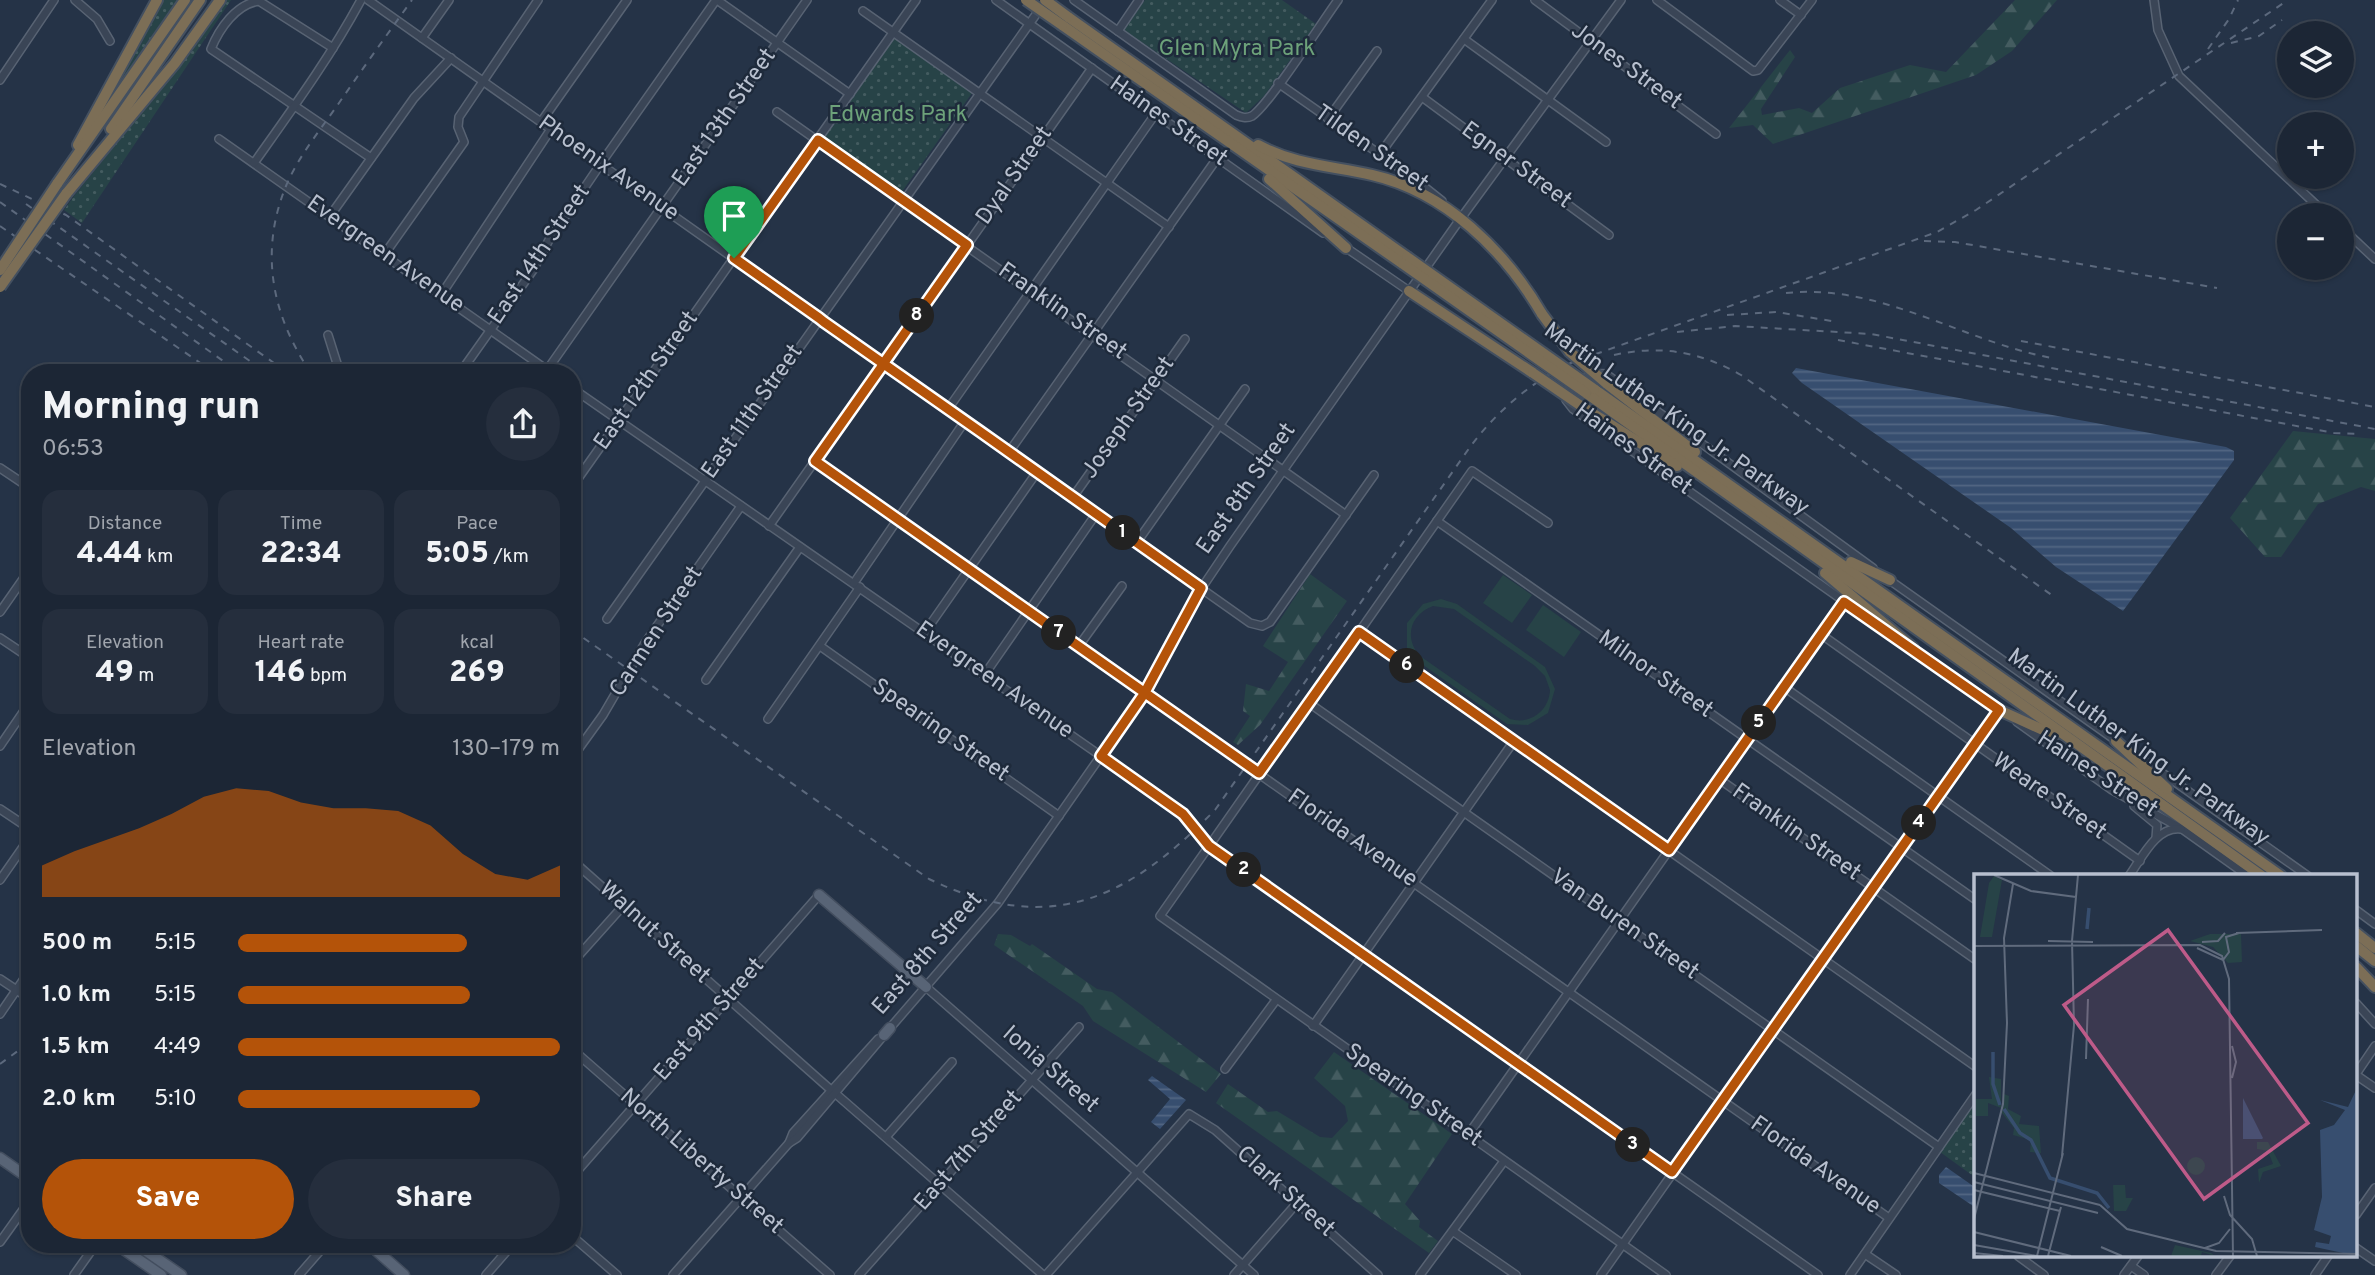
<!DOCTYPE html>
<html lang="en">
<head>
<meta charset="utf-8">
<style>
	body { margin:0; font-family:Overpass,sans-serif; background:#252e3d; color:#f1f3f6; height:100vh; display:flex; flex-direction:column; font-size:26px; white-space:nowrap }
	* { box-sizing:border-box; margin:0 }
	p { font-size:23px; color:#a0a5ad }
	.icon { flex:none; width:38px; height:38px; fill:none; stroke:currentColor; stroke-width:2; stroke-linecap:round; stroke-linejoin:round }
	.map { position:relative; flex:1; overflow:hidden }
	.details { position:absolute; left:21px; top:364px; width:560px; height:889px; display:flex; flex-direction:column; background:#1c2635; border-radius:28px; box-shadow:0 2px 5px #0004,0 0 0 2px #3a4350 }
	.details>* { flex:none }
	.tools { position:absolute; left:2277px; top:21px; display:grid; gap:14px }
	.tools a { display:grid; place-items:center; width:77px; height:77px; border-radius:50%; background:#1c2635; box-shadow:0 2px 5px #0004,0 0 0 2px #3a4350; font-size:35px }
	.pin { position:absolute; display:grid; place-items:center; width:60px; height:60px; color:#fff; margin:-72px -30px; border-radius:50% 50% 50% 0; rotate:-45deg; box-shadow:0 0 7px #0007 }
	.pin .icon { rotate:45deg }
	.km { position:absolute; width:35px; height:35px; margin:-18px; border-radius:50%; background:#222; color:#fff; font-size:19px; line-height:35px; text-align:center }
	.round { display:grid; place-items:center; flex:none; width:74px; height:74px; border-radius:37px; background:#252e3d }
	.headline { display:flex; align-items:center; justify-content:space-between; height:119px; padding:0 21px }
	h1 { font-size:38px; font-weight:800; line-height:52px }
	.figures { display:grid; grid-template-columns:repeat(3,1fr); gap:10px; height:119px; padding:7px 21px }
	.figures div { display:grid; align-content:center; border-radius:18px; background:#252e3d; text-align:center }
	.figures b { font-size:30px; font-weight:800 }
	.figures small { font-size:19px; font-weight:400 }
	.figures p { font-size:19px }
	.chart { height:196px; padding:14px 21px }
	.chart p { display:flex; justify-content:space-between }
	.chart svg { width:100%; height:126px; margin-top:7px; fill:#b45309; opacity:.7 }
	.action { display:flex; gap:14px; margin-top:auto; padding:14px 21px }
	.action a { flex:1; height:80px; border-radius:42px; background:#b45309; color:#fff; font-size:28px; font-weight:800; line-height:80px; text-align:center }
	.action a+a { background:#252e3d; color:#f1f3f6 }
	ul { padding:0 21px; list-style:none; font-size:23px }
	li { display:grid; grid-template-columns:112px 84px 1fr; align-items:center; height:52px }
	li i { height:18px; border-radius:9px; background:#b45309 }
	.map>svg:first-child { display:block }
</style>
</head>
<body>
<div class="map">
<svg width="2375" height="1275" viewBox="0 0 2375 1275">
	<defs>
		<pattern id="green-dots" width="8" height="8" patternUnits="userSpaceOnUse" patternTransform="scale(1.75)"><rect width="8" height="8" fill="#274347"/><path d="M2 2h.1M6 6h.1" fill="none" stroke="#445c60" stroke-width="1.8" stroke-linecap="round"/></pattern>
		<pattern id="forest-firs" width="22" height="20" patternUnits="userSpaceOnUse" patternTransform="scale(1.75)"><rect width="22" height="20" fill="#274347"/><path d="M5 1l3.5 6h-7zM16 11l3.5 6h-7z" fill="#445c60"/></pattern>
		<pattern id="water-rules" width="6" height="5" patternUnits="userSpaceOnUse" patternTransform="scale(1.75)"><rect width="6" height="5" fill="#374e6f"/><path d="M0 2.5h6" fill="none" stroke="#526682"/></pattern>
	</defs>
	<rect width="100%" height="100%" fill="#253347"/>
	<g fill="url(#green-dots)">
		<polygon points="160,0 177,0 122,79 120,76"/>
		<polygon points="224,0 231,0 82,223 64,210 74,196 172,75"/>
		<polygon points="1145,0 1282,0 1316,24 1264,96 1246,113 1124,30"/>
		<polygon points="894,38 972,93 901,193 823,139"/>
		<polygon points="1976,1101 1976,1178 1940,1152"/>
	</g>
	<g fill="url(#forest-firs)">
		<polygon points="2015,0 2057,0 2012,51 1976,75 1773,144 1753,125 1729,128 1790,50 1795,57 1761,109 1762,115 1799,108 1812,113 1840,88 1910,65 1946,72"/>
		<polygon points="2293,431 2375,439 2375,491 2361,487 2318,504 2281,557 2265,557 2230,518"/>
		<polygon points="1310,574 1347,601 1260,725 1238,745 1233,742 1250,716 1243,711 1246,684 1269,691 1288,662 1263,646"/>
		<polygon points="998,934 1011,935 1030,946 1032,944 1097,989 1112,992 1221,1074 1206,1092 1093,1021 1083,1006 994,945"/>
		<polygon points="1334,1052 1452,1134 1405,1204 1420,1221 1419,1227 1438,1241 1429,1253 1216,1103 1228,1084 1268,1112 1277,1111 1320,1137 1332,1138 1348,1121 1345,1106 1314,1078"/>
	</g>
	<g fill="#274347" fill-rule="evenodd">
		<polygon points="1503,575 1532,595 1512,623 1483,603"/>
		<path d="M 1441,599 L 1457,604 L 1545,667 L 1555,689 L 1548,713 L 1528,725 L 1507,724 L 1416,660 L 1407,648 L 1407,623 L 1423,604 ZM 1433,606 L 1454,609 L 1535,666 L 1545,676 L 1550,690 C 1549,711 1530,725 1510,719 L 1420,656 C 1403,637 1411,614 1433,606 Z"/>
		<polygon points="1543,605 1581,632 1564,657 1526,630"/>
	</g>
	<g fill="url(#water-rules)">
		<polygon points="1796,368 2226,447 2234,451 2234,460 2123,611 2056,567 2011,528 1802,383 1792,373"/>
		<polygon points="1152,1076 1186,1100 1160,1129 1151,1122 1170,1099 1148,1080"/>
		<polygon points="1946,1167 1976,1188 1976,1208 1939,1183 1939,1175"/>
	</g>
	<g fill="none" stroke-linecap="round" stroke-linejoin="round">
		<g stroke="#586373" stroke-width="10">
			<g id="minor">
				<polyline points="75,0 97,19 110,41"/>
				<polyline points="368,0 1250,623 1262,626 1270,622 1374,475"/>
				<polyline points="717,0 850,94"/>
				<polyline points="996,0 1323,233"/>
				<path d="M 1074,0 L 1236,115 C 1241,117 1246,119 1252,116 C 1269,105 1322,22 1338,0"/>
				<polyline points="1535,0 1716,134"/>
				<polyline points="1657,0 1753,71 1758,70 1812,0"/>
				<polyline points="1780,0 1801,15"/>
				<polyline points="2154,0 2158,30 2179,76 2327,215"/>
				<polyline points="863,11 1169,227"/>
				<polyline points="1118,31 1139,0"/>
				<polyline points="422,38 449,0"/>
				<polyline points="1464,39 1606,142"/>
				<path d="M 333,48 L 259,1 C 236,4 219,29 211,49 L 371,158"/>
				<polyline points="0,80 54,0"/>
				<polyline points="1278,83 1408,174 1442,201"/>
				<polyline points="1422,97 1609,235"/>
				<polyline points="777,112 1346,515"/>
				<polyline points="1328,119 1377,51"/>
				<polyline points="541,122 627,0"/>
				<polyline points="219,139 550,372"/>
				<polyline points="1380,154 1492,0"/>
				<path d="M 254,163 C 293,108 329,59 361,0"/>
				<polyline points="330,216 414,98 451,58"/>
				<polyline points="2342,228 2375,259"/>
				<polyline points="1345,247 1409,291"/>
				<polyline points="384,255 464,142 458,127 459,117 538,0"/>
				<polyline points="441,295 551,129"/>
				<polyline points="328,335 340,373"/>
				<polyline points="449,373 454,373"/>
				<polyline points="460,373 533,270 549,240 604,159 716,0"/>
				<polyline points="545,373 807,0"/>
				<polyline points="572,388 1101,756 1183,814 1209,846 1818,1275"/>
				<polyline points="948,409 1156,113"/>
				<polyline points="1009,452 1218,157"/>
				<polyline points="815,461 1889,1218"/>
				<polyline points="0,468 30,488"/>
				<polyline points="572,487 916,0"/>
				<polyline points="1073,497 1185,339"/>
				<polyline points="1437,521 1976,900"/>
				<polyline points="1548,523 1472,471 1160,916 1666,1275"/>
				<polyline points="769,526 1092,68"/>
				<polyline points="1137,542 1245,389"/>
				<path d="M 1873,568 L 1606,374 C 1592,372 1574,382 1566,393 L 1566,400 L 1573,409 L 1886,631"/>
				<polyline points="1888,579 2118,742"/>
				<polyline points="854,583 965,421"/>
				<polyline points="0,612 30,569"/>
				<polyline points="607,619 1042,6"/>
				<polyline points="925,632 1037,472"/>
				<polyline points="1359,632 1976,1067"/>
				<polyline points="1822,635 2140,861"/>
				<polyline points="0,638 30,658"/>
				<polyline points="820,646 1059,816"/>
				<polyline points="1078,647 1122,586"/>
				<polyline points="1911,647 2001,711"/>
				<polyline points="985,674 1096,514"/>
				<polyline points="706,680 800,547"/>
				<polyline points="1784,687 2051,876"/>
				<polyline points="1309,703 1939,1147"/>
				<polyline points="768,719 860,587"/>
				<polyline points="2017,722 2112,790 2182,829 2248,876"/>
				<polyline points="0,746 30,702"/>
				<polyline points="2134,753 2308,876"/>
				<polyline points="572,758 603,715 645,643 741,506"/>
				<polyline points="1719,779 1976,960"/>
				<polyline points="2134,806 2157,825 2156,838"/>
				<polyline points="0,809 30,829"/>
				<polyline points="572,860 831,1090"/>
				<path d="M 2129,876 C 2142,858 2156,826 2181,829"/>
				<polyline points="0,880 30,837"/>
				<polyline points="2356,910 2375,924"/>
				<polyline points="572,963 623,906"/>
				<polyline points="0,979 30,999"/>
				<polyline points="926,987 1254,1275"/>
				<polyline points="2356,1003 2375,1024"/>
				<polyline points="0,1014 30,970"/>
				<polyline points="1313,1026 1514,741"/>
				<polyline points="890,1028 998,903 1144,694 1195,598 1230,546 1456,225 1621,0"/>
				<polyline points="572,1049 830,1275"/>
				<polyline points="1225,1069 1276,1000"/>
				<polyline points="2356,1074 2375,1046"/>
				<polyline points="2356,1075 2375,1088"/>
				<polyline points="836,1094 1043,1275"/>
				<polyline points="1468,1135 1844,602"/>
				<polyline points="886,1137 952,1062"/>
				<polyline points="789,1143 793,1133 878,1039"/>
				<polyline points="572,1177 819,895"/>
				<polyline points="2356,1215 2375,1188"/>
				<polyline points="1454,1232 1516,1275"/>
				<polyline points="572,1236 617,1275"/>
				<polyline points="0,1242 30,1200"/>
				<polyline points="2356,1248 2375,1261"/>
				<polyline points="1865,1254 1896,1275"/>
				<polyline points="2018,1256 2044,1275"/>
				<polyline points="2131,1266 2144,1275"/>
				<polyline points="74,1275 96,1244"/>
				<polyline points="299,1275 326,1244"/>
				<polyline points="486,1275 513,1244"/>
				<polyline points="673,1275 789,1143 797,1138 884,1035"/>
				<polyline points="859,1275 1079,1027"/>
				<polyline points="1046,1275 1189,1114 1215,1130 1378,1275"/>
				<polyline points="1234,1275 1297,1203"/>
				<polyline points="1420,1275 1504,1161"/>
				<polyline points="1601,1275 1999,710"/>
				<polyline points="1850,1275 1976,1094"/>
				<polyline points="2124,1275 2138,1256"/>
				<polyline points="2216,1275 2230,1256"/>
				<polyline points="2315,1275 2328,1256"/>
			</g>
		</g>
		<g stroke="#434e5f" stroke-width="13">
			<g id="major">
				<polyline points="819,895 926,987"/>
				<polyline points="884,1035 890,1028"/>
				<polyline points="0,1158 30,1179"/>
				<polyline points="116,1244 161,1275"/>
				<polyline points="136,1244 181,1275"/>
				<polyline points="369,1244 404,1275"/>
			</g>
		</g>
		<g stroke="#445060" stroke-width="14">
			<g id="highway">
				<polyline points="1068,17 1407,257"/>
				<polyline points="1062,25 1403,264"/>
				<polyline points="111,129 200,0"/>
				<polyline points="78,145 157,0"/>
				<path d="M 1258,145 C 1295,165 1332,166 1372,175 C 1446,192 1505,251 1542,314"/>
				<polyline points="1269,179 1346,248"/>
				<polyline points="57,184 185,0"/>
				<polyline points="66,194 175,63 220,0"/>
				<polyline points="1409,291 1533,373"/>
				<polyline points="1606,383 1695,452"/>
				<polyline points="1594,389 2281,876"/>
				<polyline points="1586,393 2262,876"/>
				<polyline points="1584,408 1677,466"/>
				<polyline points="1851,562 1890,580"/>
				<polyline points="1825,573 1913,648"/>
				<polyline points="1999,710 2054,735"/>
				<polyline points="2116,741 2167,789"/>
				<polyline points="2356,933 2375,948"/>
				<polyline points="2356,946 2375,961"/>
				<polyline points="2356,967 2375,987"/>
			</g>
		</g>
		<use href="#minor" stroke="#3a4556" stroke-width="7"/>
		<use href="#major" stroke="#586476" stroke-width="10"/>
		<use href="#highway" stroke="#7c6e56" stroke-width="10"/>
		<g stroke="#5c697d" stroke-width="2" stroke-dasharray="7 7" stroke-linecap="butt">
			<polyline points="2231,43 2259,36 2282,20"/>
			<polyline points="2208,49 2229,19 2238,0"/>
			<polyline points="0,184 66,215 288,373"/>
			<polyline points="0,202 240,373"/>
			<polyline points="26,204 267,373"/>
			<polyline points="0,226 215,373"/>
			<polyline points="1924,241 1955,242 2217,288"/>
			<path d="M 1786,293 C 1881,283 1961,341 2052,358"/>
			<polyline points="1727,315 1776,312 1838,322"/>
			<polyline points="1677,332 1735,326 1871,334 2375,429"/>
			<polyline points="1838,340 2334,433 2361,434"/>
			<polyline points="2021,341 2375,407"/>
			<path d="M 1614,355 C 1660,345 1699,351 1741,375 L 2053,596"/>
			<path d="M 311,373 C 272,316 259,252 286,186 C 299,155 322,128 341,100 C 364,67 388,33 412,0"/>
			<path d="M 572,630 L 929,879 C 1050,937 1127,900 1215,810 L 1470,447 C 1496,412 1529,384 1568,364 L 1937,232 L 1976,210 L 2288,0"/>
			<polyline points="0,1064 30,1042"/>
		</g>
		<g stroke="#445060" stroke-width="14" stroke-linecap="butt">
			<g id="highway-bridge">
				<polyline points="1026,0 1062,25"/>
				<polyline points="1045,0 1068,17"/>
				<polyline points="1407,257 1594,389"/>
				<polyline points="1403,264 1586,393"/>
				<polyline points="0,270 57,184"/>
				<polyline points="0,287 66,194"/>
				<polyline points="1542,314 1570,352 1606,383"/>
				<polyline points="1533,373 1584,408"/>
			</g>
		</g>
		<use href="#highway-bridge" stroke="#7c6e56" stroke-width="10"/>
	</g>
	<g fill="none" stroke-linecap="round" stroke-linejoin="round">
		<g stroke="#fff" stroke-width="14">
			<path id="route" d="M 734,258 L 819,318 L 824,322 C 950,410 1076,499 1201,588 L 1144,694 L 1101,756 L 1183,814 L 1209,846 L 1672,1172 L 1999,710 L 1844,602 L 1669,850 L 1359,632 L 1259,773 L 815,461 L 880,369 L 883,364 L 967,245 L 818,140 L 734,258"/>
		</g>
		<use href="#route" stroke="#b45309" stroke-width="9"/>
	</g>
	<g text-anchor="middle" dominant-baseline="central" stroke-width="5" stroke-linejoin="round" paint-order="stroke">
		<g font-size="23" fill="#6da27a" stroke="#1e2a3b">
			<text x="1237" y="49">Glen Myra Park</text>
			<text x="898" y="115">Edwards Park</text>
		</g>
		<g font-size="23" fill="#b8c0cf" stroke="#1e2a3b">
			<text transform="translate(1626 67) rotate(36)">Jones Street</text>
			<text transform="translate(725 118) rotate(-55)">East 13th Street</text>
			<text transform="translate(1168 122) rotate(35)">Haines Street</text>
			<text transform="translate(1371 149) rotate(35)">Tilden Street</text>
			<text transform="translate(1516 166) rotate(36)">Egner Street</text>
			<text transform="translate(608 169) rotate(35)">Phoenix Avenue</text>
			<text transform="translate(1015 176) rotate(-55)">Dyal Street</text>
			<text transform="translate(385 255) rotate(35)">Evergreen Avenue</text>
			<text transform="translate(540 255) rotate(-56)">East 14th Street</text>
			<text transform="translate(1062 312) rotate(35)">Franklin Street</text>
			<text transform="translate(647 381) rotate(-55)">East 12th Street</text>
			<text transform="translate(753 412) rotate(-55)">East 11th Street</text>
			<text transform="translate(1129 418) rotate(-55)">Joseph Street</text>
			<text transform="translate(1676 420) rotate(35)">Martin Luther King Jr. Parkway</text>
			<text transform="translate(1633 450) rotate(36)">Haines Street</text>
			<text transform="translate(1247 489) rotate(-55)">East 8th Street</text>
			<text transform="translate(657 632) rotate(-57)">Carmen Street</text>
			<text transform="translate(1655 675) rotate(35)">Milnor Street</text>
			<text transform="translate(994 681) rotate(35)">Evergreen Avenue</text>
			<text transform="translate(940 731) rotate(35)">Spearing Street</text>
			<text transform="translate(2138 748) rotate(36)">Martin Luther King Jr. Parkway</text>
			<text transform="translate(2097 775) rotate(33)">Haines Street</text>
			<text transform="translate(2049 797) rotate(35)">Weare Street</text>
			<text transform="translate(1796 833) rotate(35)">Franklin Street</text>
			<text transform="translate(1352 839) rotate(35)">Florida Avenue</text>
			<text transform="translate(1624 925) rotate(35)">Van Buren Street</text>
			<text transform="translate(654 933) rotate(42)">Walnut Street</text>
			<text transform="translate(928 954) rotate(-49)">East 8th Street</text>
			<text transform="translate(710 1020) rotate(-49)">East 9th Street</text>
			<text transform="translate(1050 1070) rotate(41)">Ionia Street</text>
			<text transform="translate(1413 1096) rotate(35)">Spearing Street</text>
			<text transform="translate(969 1151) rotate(-49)">East 7th Street</text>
			<text transform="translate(701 1162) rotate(41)">North Liberty Street</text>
			<text transform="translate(1815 1166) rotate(35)">Florida Avenue</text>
			<text transform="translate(1285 1192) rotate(42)">Clark Street</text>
		</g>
	</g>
	<g transform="translate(1974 874)">
		<rect width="383" height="383" fill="#253347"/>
		<path d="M 20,2 L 28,6 L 18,63 L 6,63 L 15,9 ZM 236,60 L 267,60 L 268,88 L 254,89 L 239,73 L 216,67 ZM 15,203 L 27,205 L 27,234 L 14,229 L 14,242 L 2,242 L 2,225 L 18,225 ZM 30,220 L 35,222 L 34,235 L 47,242 L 45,250 L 65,252 L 67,279 L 56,278 L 57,266 L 39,261 L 40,254 L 28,239 ZM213 292a9 9 0 1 1 18 0a9 9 0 1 1-18 0ZM 201,371 L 237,379 L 241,382 L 228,378 L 227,382 L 197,382 Z" fill="#274347"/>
		<path d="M 283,268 L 294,268 L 307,292 L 289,298 L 285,309 L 284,295 L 299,290 L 294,277 L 283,275 Z" fill="#274347"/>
		<path d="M 139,311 L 151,311 L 152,324 L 159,324 L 152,337 L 140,337 Z" fill="#274347"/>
		<path d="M 383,214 L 383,382 L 341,373 L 342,368 L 355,370 L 357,362 L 340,356 L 348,323 L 346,256 L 360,251 L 371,236 L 346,226 L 374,233 ZM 269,224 L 289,264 L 288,265 L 269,265 Z" fill="#374e6f"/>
		<path fill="none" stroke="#374e6f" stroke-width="3.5" d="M 113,55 L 115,34M 19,178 L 19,210 L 26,231M 30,235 L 46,259 L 57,266 L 76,304 L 123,319 L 135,334"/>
		<path fill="none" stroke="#606b7d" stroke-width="2" d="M 20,1 L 57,17 L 102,23M 262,59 L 348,56M 74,67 L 119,68M 228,68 L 244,67 L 251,59M 0,72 L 226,71 L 248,82 L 255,105 L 259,382M 223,74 L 249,86 L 255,78 L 252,63 L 265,59M 258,172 L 262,188 L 258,204M 112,185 L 114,125M 88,282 L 100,151 L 98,67 L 104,1M 0,299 L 126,331M 0,308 L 124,339M 0,316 L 86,337M 250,322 L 256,341 L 278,365 L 283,382M 126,331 L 153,355 L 242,377 L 384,380M 0,345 L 29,230 L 33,149 L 30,64 L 39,10M 0,358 L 97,382M 0,371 L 63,382M 127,373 L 148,382M 231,374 L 245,369 L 256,355M 0,379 L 29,382M 63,382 L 89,279M 74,382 L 87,333"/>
		<path fill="#be5b89" fill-opacity="0.15" stroke="#be5b89" stroke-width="3.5" d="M 194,56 L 334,249 L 230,325 L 90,131 Z"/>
		<rect width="383" height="383" fill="none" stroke="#b8c0cf" stroke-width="3.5"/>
	</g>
</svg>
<div class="tools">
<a><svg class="icon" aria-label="layers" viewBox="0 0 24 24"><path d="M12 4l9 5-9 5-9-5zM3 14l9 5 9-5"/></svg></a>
<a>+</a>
<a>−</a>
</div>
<div class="pin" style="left:734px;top:258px;background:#1e9e55"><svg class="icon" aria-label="arrive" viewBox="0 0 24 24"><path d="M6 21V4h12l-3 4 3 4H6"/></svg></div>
<b class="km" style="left:1123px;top:533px">1</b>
<b class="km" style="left:1244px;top:870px">2</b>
<b class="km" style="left:1633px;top:1145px">3</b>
<b class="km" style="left:1919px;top:823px">4</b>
<b class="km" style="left:1759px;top:723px">5</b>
<b class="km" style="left:1407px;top:666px">6</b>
<b class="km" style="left:1059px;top:633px">7</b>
<b class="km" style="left:917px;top:316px">8</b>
<section class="details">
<div class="headline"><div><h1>Morning run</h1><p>06:53</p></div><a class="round"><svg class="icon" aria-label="share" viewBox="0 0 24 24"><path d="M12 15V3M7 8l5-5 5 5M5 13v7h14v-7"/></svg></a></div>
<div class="figures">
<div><p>Distance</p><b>4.44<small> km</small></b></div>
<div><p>Time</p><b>22:34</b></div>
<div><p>Pace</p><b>5:05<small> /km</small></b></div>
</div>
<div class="figures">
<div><p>Elevation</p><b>49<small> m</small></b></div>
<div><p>Heart rate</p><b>146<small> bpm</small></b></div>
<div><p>kcal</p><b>269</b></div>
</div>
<div class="chart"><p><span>Elevation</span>130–179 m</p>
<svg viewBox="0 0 160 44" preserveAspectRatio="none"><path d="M0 44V33L10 28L20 24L30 20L40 15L50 9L60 6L70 7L80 11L90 13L100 13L110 14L120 19L130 29L140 36L150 38L160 33V44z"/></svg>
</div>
<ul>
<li><b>500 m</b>5:15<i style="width:71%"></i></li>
<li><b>1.0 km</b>5:15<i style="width:72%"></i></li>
<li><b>1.5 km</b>4:49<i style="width:100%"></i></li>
<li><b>2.0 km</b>5:10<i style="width:75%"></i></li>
</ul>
<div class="action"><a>Save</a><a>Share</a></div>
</section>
</div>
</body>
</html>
